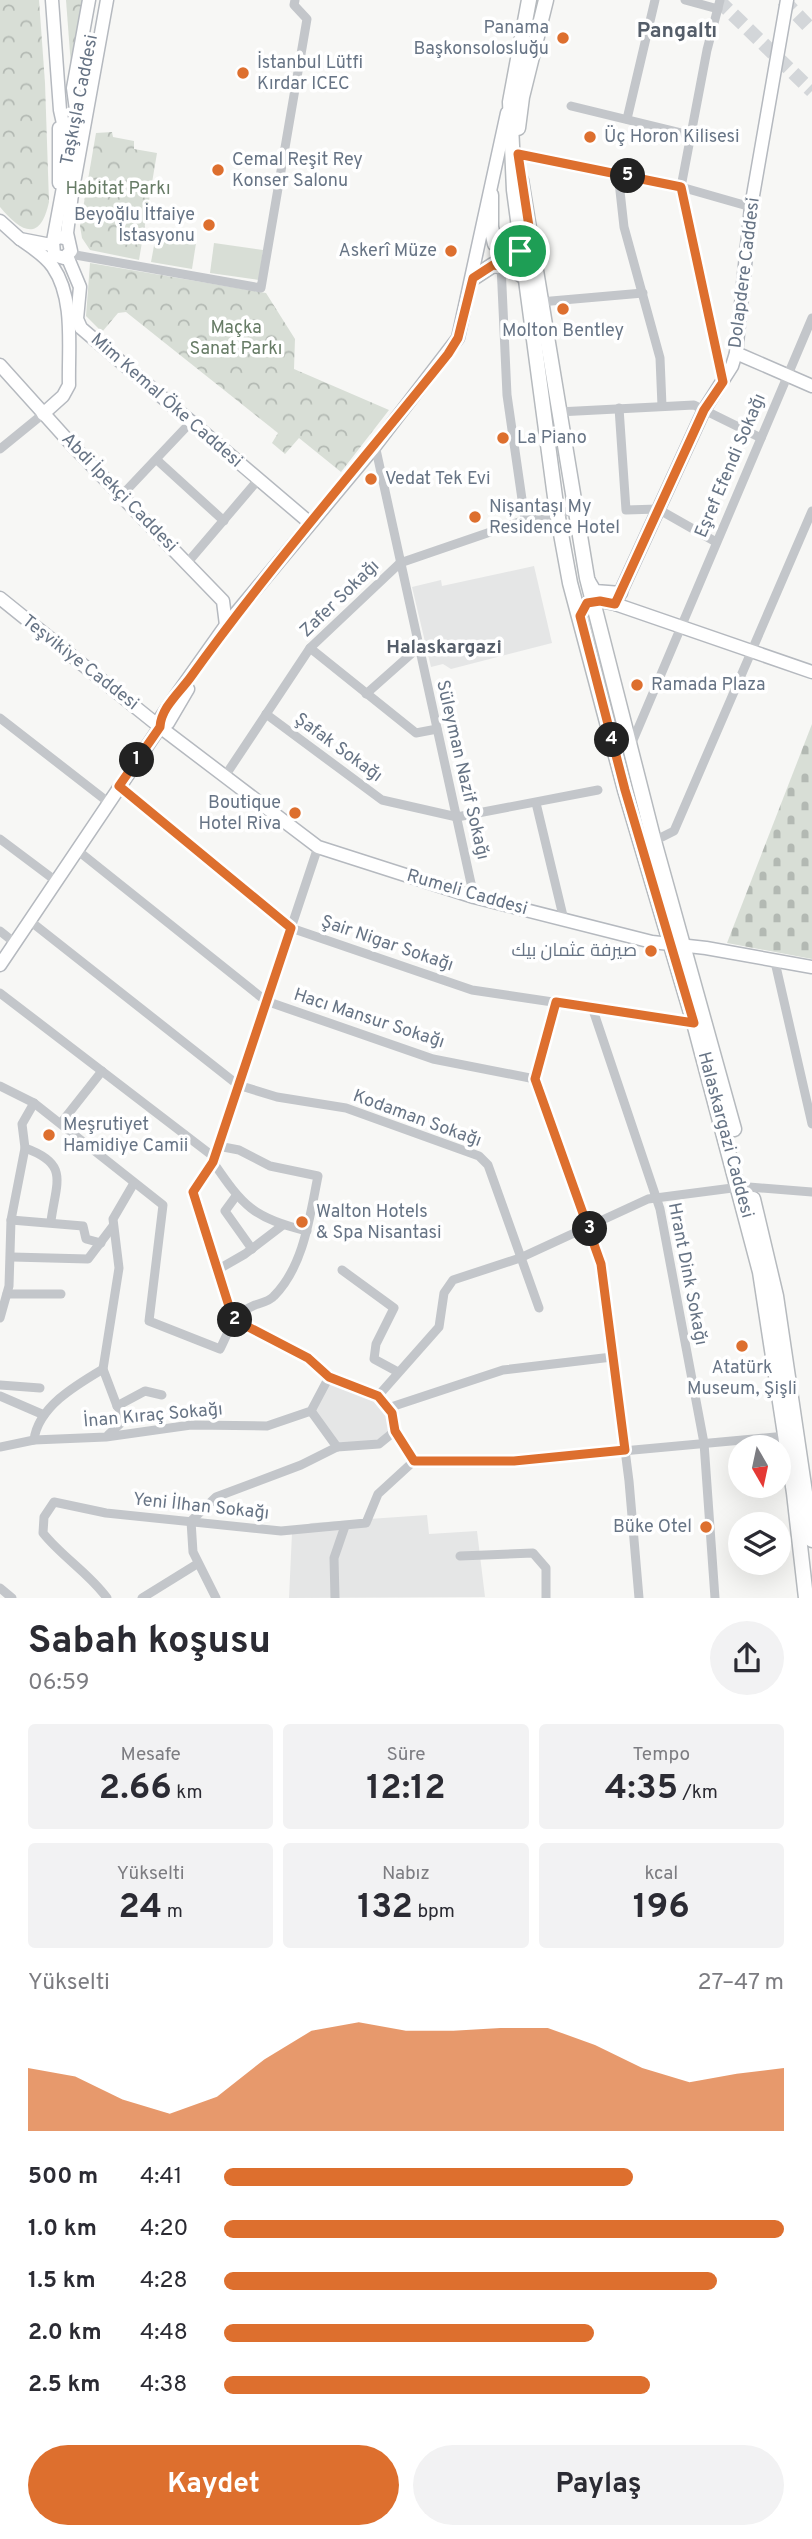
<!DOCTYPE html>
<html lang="tr">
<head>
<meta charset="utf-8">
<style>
	body { margin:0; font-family:Overpass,Cairo,sans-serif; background:#f2f2f3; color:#2b2b33; height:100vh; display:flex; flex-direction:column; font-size:26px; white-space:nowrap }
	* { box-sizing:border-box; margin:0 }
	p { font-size:23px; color:#7c7c81 }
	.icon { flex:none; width:38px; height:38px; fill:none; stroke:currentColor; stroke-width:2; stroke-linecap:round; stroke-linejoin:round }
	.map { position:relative; height:1598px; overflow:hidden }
	.sheet { display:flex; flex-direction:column; background:#fff; flex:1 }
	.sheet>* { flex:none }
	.needle { width:46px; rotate:171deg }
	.buttons { position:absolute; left:728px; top:1435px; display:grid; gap:14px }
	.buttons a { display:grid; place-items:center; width:63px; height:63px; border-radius:50%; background:#fff; box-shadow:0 7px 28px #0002; font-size:35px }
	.pin { position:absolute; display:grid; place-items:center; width:60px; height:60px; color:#fff; margin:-30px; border:4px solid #fff; border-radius:50%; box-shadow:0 2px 7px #0007 }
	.km { position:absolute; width:35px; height:35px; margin:-18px; border-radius:50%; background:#222; color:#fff; font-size:19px; line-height:35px; text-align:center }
	.round { display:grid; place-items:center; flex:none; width:74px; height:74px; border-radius:37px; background:#f2f2f3 }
	.head { display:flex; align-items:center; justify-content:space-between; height:119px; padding:0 28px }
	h1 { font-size:38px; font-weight:700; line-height:52px }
	.figures { display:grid; grid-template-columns:repeat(3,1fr); gap:10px; height:119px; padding:7px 28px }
	.figures div { display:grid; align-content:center; border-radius:7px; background:#f2f2f3; text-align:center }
	.figures b { font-size:35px; font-weight:700 }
	.figures small { font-size:19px; font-weight:400 }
	.figures p { font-size:19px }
	.chart { height:196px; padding:14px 28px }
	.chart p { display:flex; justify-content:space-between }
	.chart svg { width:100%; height:126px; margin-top:7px; fill:#dd6f2e; opacity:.7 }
	.cta { display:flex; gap:14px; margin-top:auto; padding:14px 28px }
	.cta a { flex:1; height:80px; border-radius:42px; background:#dd6f2e; color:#fff; font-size:28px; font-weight:700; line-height:80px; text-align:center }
	.cta a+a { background:#f2f2f3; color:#2b2b33 }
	ul { padding:0 28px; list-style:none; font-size:23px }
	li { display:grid; grid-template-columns:112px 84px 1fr; align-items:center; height:52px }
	li i { height:18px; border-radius:9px; background:#dd6f2e }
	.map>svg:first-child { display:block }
</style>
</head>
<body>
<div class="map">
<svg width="812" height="1598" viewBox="0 0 812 1598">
	<defs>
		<pattern id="cemetery-stones" width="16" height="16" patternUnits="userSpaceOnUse" patternTransform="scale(1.75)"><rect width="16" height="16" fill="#d8ded6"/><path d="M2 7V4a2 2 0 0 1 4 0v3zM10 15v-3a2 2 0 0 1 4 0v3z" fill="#b3b9b3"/></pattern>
		<pattern id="park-crowns" width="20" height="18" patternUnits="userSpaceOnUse" patternTransform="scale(1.75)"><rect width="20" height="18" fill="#d8ded6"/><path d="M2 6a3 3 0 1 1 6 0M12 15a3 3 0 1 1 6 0" fill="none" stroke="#b3b9b3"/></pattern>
	</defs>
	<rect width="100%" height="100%" fill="#f7f7f5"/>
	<g fill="#e5e6e6">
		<polygon points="534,566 552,643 451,669 443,664 431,667 412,587 441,580 442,586"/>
		<polygon points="329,1381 377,1403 390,1414 393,1430 378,1442 339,1444 313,1411"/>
		<polygon points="427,1515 429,1534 477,1531 485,1597 289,1598 292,1533 311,1523"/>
	</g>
	<g fill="#d8ded6">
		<polygon points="156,235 196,243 192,269 151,262"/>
		<polygon points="214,243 263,250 259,280 210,273"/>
	</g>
	<polygon fill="url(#cemetery-stones)" points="812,724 812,959 727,943"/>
	<g fill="url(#park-crowns)">
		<path d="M 0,0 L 39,0 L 45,83 L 49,202 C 40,243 21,232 0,207 Z"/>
		<polygon points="66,0 87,0 71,66"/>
		<polygon points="112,132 113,137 134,141 134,149 157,153 139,260 90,250 82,238 80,226 96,133"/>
		<polygon points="90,263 266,293 295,339 294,369 389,410 341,472 299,438 285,454 272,443 278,433 126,312 118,313 102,332 86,316"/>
	</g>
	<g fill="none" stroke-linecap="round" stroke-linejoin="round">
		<g stroke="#d3d6d9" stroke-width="14" stroke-dasharray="14 7" stroke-linecap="butt">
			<polyline points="718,0 812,91"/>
			<polyline points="783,0 812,30"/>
		</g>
		<g stroke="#b5b9bf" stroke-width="15">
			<g id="secondary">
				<polyline points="52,0 60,110 68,146"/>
				<polyline points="76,110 73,88 89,0"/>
				<polyline points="59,128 59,183"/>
				<polyline points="0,221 20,239 51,245"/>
				<path d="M 20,239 C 31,247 45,255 53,267 C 75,299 68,348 69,385 L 63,396 L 43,414"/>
				<polyline points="68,239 59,237 53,241 54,255 64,258 71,251 67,233 72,194 107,0"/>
				<polyline points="53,241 79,101"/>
				<polyline points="67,256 80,287 77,319 81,328 310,523"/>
				<polyline points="736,353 812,386"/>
				<polyline points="0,365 72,445 223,601 226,625"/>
				<polyline points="589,581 595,591 621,593"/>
				<polyline points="0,598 160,727 318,847 474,897 652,942 706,948 812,967"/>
				<polyline points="615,604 704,410 732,366 736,353 751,207 787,0"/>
				<polyline points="580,616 587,603 600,601 615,604 812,672"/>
				<polyline points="160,727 160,719 170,704 226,625 372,450 458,338 507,113"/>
				<polyline points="0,965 160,727 168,723 188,689"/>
			</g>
		</g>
		<g stroke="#b6babe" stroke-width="17">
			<g id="primary">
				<polyline points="529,0 510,102 514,190 557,512 570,583 625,790 694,1023 760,1272 794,1493 806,1598"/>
				<polyline points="518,128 522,97 546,0"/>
				<polyline points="521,180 587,578 654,841 734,1129"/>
				<polyline points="491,195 491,227 495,244 510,252 527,247"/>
				<polyline points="473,278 493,265 509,267 528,279"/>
				<polyline points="753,1199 776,1296 812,1540"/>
			</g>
		</g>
		<g stroke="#c3c6ca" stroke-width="9">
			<polyline points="685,0 718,9"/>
			<polyline points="720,0 707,50 681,187 723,382"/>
			<polyline points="571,106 690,135"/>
			<polyline points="627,119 655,0"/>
			<polyline points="518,154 681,187 751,207"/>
			<polyline points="618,173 624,227 660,358 662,406"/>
			<polyline points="70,254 261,288 307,19 294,5 295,0"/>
			<polyline points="501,265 507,395 525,520"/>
			<polyline points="540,302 643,293"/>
			<polyline points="619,408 626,510 658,509 716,542"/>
			<polyline points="558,412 694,405 761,438"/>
			<polyline points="375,445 474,897"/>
			<polyline points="0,449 43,414"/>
			<polyline points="157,460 224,521"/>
			<polyline points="122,495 191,422"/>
			<polyline points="188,562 258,480"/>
			<polyline points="310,648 416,733 437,729"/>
			<polyline points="366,694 419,647"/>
			<polyline points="266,714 382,800 457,817 598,790"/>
			<polyline points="0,718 108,802"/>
			<polyline points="631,745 812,318"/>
			<polyline points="225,776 310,648 400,563 525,520 575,510"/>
			<polyline points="119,786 291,928 472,990 694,1023"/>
			<polyline points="536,803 564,920"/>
			<polyline points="0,839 56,881"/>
			<polyline points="654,841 674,831 812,511"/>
			<polyline points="318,847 213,1162 193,1192 233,1319 308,1358 329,1377 378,1396 392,1413 395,1431 414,1461"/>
			<polyline points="77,850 266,1001 433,1059 535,1079"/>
			<polyline points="30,921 238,1085 277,1097 346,1108 479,1156 488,1165 539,1308"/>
			<polyline points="0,931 15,943"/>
			<polyline points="775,962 812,1124"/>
			<polyline points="0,993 214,1157"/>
			<polyline points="556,1002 535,1079 601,1264 629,1481 639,1598"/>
			<polyline points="592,1007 660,1209 704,1443 715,1598"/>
			<path d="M 0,1086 L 34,1103 L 163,1205 L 149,1321 L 220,1349 C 230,1329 233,1314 255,1305 C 261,1303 270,1301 274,1296 C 304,1266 310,1215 318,1176 L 270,1166 L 239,1150 L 218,1146"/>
			<polyline points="61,1123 102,1071"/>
			<path d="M 25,1148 C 70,1164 56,1182 51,1221"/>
			<path d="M 213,1162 C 243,1206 253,1218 307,1231"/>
			<polyline points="749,1187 812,1192"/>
			<polyline points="236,1196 225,1211 252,1249"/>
			<polyline points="11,1220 83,1226 86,1239 101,1243"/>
			<polyline points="12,1257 88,1259 113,1226"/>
			<polyline points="219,1269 245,1254 283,1225"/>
			<polyline points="342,1270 394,1308 376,1344 374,1359 398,1372"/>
			<polyline points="7,1294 61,1294"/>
			<polyline points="0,1318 9,1286 11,1220 25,1148 22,1124 34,1103"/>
			<polyline points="0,1385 40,1388"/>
			<polyline points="0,1396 44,1415"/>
			<polyline points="378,1396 439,1327 444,1293 453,1280 520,1258 648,1199 740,1187"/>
			<polyline points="117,1406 145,1391 162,1395"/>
			<polyline points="388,1408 503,1370 612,1357"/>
			<polyline points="311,1411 337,1447"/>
			<polyline points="108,1435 121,1423 125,1416 117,1406 103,1369 119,1268 113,1219 134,1183"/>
			<path d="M 34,1440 C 38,1407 76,1385 103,1369"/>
			<polyline points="0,1447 34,1440 106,1437 191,1425 267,1426 311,1411 329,1377"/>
			<polyline points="191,1521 216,1497 301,1465 337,1447 379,1444 395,1431"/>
			<polyline points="191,1521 193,1552 216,1598"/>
			<polyline points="460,1556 533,1553 546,1568 546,1598"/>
			<polyline points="0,1588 12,1598"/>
			<path d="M 107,1598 C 89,1573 62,1557 43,1533 L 44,1517 L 54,1502 L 106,1513 L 281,1531 L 366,1523 L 378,1494 L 414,1461 L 514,1461 L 786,1436"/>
			<polyline points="142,1598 197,1564"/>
			<polyline points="335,1598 334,1558 345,1526"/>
		</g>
		<use href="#secondary" stroke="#fff" stroke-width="12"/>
		<use href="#primary" stroke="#fff" stroke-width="14"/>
	</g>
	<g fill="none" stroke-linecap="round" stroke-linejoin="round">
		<g stroke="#fff" stroke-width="14">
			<path id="route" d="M 518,154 L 681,187 L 723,382 L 704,410 L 615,604 L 600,601 L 587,603 L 580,616 L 625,790 L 694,1023 L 556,1002 L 535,1079 L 601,1264 L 625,1450 L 514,1461 L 414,1461 L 395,1431 L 392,1413 L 378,1396 L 329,1377 L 308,1358 L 233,1319 L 193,1192 L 213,1162 L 291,928 L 119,786 L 160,727 C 161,708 179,693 190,678 C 270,566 362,462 448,354 L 458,338 L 473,278 L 493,265 L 509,267 L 523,274 L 520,251 L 531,240 Z"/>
		</g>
		<use href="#route" stroke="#dd6f2e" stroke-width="9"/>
	</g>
	<g fill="#dd6f2e" stroke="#fff" stroke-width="2.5">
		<circle cx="563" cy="38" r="7"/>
		<circle cx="243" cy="73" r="7"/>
		<circle cx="590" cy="137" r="7"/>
		<circle cx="218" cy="170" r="7"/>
		<circle cx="209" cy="225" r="7"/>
		<circle cx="451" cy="251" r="7"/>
		<circle cx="563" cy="309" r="7"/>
		<circle cx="503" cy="438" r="7"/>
		<circle cx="371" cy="479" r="7"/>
		<circle cx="475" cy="517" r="7"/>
		<circle cx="637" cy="685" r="7"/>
		<circle cx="295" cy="813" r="7"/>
		<circle cx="651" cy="951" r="7"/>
		<circle cx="49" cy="1135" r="7"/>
		<circle cx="302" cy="1222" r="7"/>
		<circle cx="742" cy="1346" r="7"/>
		<circle cx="706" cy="1527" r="7"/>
	</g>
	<g text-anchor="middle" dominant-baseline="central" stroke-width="7" stroke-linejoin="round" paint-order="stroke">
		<g font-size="18" fill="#677485" stroke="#fff" text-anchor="start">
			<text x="549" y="28" text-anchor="end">Panama<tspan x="549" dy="21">Başkonsolosluğu</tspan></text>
			<text x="257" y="63">İstanbul Lütfi<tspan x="257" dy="21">Kırdar ICEC</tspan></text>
			<text x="604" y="137">Üç Horon Kilisesi</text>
			<text x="232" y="160">Cemal Reşit Rey<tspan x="232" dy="21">Konser Salonu</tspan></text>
			<text x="195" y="215" text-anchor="end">Beyoğlu İtfaiye<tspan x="195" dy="21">İstasyonu</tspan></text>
			<text x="437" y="251" text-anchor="end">Askerî Müze</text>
			<text x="563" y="331" text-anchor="middle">Molton Bentley</text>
			<text x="517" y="438">La Piano</text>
			<text x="385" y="479">Vedat Tek Evi</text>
			<text x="489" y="507">Nișantașı My<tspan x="489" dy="21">Residence Hotel</tspan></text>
			<text x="651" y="685">Ramada Plaza</text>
			<text x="281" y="803" text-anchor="end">Boutique<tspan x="281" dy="21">Hotel Riva</tspan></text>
			<text x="637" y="951" text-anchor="end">صيرفة عثمان بيك</text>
			<text x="63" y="1125">Meşrutiyet<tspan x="63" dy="21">Hamidiye Camii</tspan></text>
			<text x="316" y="1212">Walton Hotels<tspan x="316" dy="21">&amp; Spa Nisantasi</tspan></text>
			<text x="742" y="1368" text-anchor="middle">Atatürk<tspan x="742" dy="21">Museum, Şişli</tspan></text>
			<text x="692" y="1527" text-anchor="end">Büke Otel</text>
		</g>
		<g font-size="18" fill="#677485" stroke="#fff">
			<text transform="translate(80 100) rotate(-79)">Taşkışla Caddesi</text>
			<text transform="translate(745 273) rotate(-83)">Dolapdere Caddesi</text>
			<text transform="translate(166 401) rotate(41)">Mim Kemal Öke Caddesi</text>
			<text transform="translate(731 466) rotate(-67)">Eşref Efendi Sokağı</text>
			<text transform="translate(119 493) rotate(46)">Abdi İpekçi Caddesi</text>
			<text transform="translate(340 599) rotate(-44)">Zafer Sokağı</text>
			<text transform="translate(80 663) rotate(38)">Teşvikiye Caddesi</text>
			<text transform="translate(338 748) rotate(36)">Şafak Sokağı</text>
			<text transform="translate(462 770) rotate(77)">Süleyman Nazif Sokağı</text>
			<text transform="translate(467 893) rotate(16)">Rumeli Caddesi</text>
			<text transform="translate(387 944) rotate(19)">Şair Nigar Sokağı</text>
			<text transform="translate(369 1019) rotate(18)">Hacı Mansur Sokağı</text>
			<text transform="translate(417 1119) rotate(20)">Kodaman Sokağı</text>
			<text transform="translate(725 1135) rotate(75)">Halaskargazi Caddesi</text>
			<text transform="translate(687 1274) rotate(79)">Hrant Dink Sokağı</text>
			<text transform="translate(153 1416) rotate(-5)">İnan Kıraç Sokağı</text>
			<text transform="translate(201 1507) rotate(6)">Yeni İlhan Sokağı</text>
		</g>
		<g font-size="18" fill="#677c66" stroke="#fff">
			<text x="118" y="189">Habitat Parkı</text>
			<text x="236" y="328">Maçka<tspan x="236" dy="21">Sanat Parkı</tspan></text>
		</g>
		<g font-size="19" font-weight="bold" fill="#555e6a" stroke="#fff">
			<text x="444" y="648">Halaskargazi</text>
		</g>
		<g font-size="21" font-weight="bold" fill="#555e6a" stroke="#fff">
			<text x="677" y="31">Pangaltı</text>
		</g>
	</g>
</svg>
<div class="buttons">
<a><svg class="needle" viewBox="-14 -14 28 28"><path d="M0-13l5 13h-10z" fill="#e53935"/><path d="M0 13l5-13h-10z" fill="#7c7c81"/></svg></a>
<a><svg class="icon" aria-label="layers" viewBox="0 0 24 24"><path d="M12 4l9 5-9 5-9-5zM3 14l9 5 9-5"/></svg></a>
</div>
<div class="pin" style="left:520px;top:251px;background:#1e9e55"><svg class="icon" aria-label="arrive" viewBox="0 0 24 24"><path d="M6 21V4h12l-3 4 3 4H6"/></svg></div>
<b class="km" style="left:137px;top:760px">1</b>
<b class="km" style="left:235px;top:1320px">2</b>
<b class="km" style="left:590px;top:1229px">3</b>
<b class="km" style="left:612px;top:740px">4</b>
<b class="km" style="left:628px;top:176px">5</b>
</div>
<section class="sheet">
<div class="head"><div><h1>Sabah koşusu</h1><p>06:59</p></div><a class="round"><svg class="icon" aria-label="share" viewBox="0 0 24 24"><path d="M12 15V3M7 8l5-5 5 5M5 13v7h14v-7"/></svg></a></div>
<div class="figures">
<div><p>Mesafe</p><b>2.66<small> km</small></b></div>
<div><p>Süre</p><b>12:12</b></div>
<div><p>Tempo</p><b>4:35<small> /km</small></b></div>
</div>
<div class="figures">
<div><p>Yükselti</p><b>24<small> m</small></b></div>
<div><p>Nabız</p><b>132<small> bpm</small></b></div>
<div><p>kcal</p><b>196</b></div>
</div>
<div class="chart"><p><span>Yükselti</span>27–47 m</p>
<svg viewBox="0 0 160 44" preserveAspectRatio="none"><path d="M0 44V22L10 25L20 33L30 38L40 32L50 19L60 9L70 6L80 9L90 9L100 8L110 8L120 14L130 22L140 27L150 24L160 22V44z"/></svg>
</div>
<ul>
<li><b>500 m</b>4:41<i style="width:73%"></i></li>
<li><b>1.0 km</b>4:20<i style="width:100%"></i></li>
<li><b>1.5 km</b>4:28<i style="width:88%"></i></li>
<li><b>2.0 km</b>4:48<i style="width:66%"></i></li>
<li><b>2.5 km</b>4:38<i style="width:76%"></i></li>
</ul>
<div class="cta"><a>Kaydet</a><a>Paylaş</a></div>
</section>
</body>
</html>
